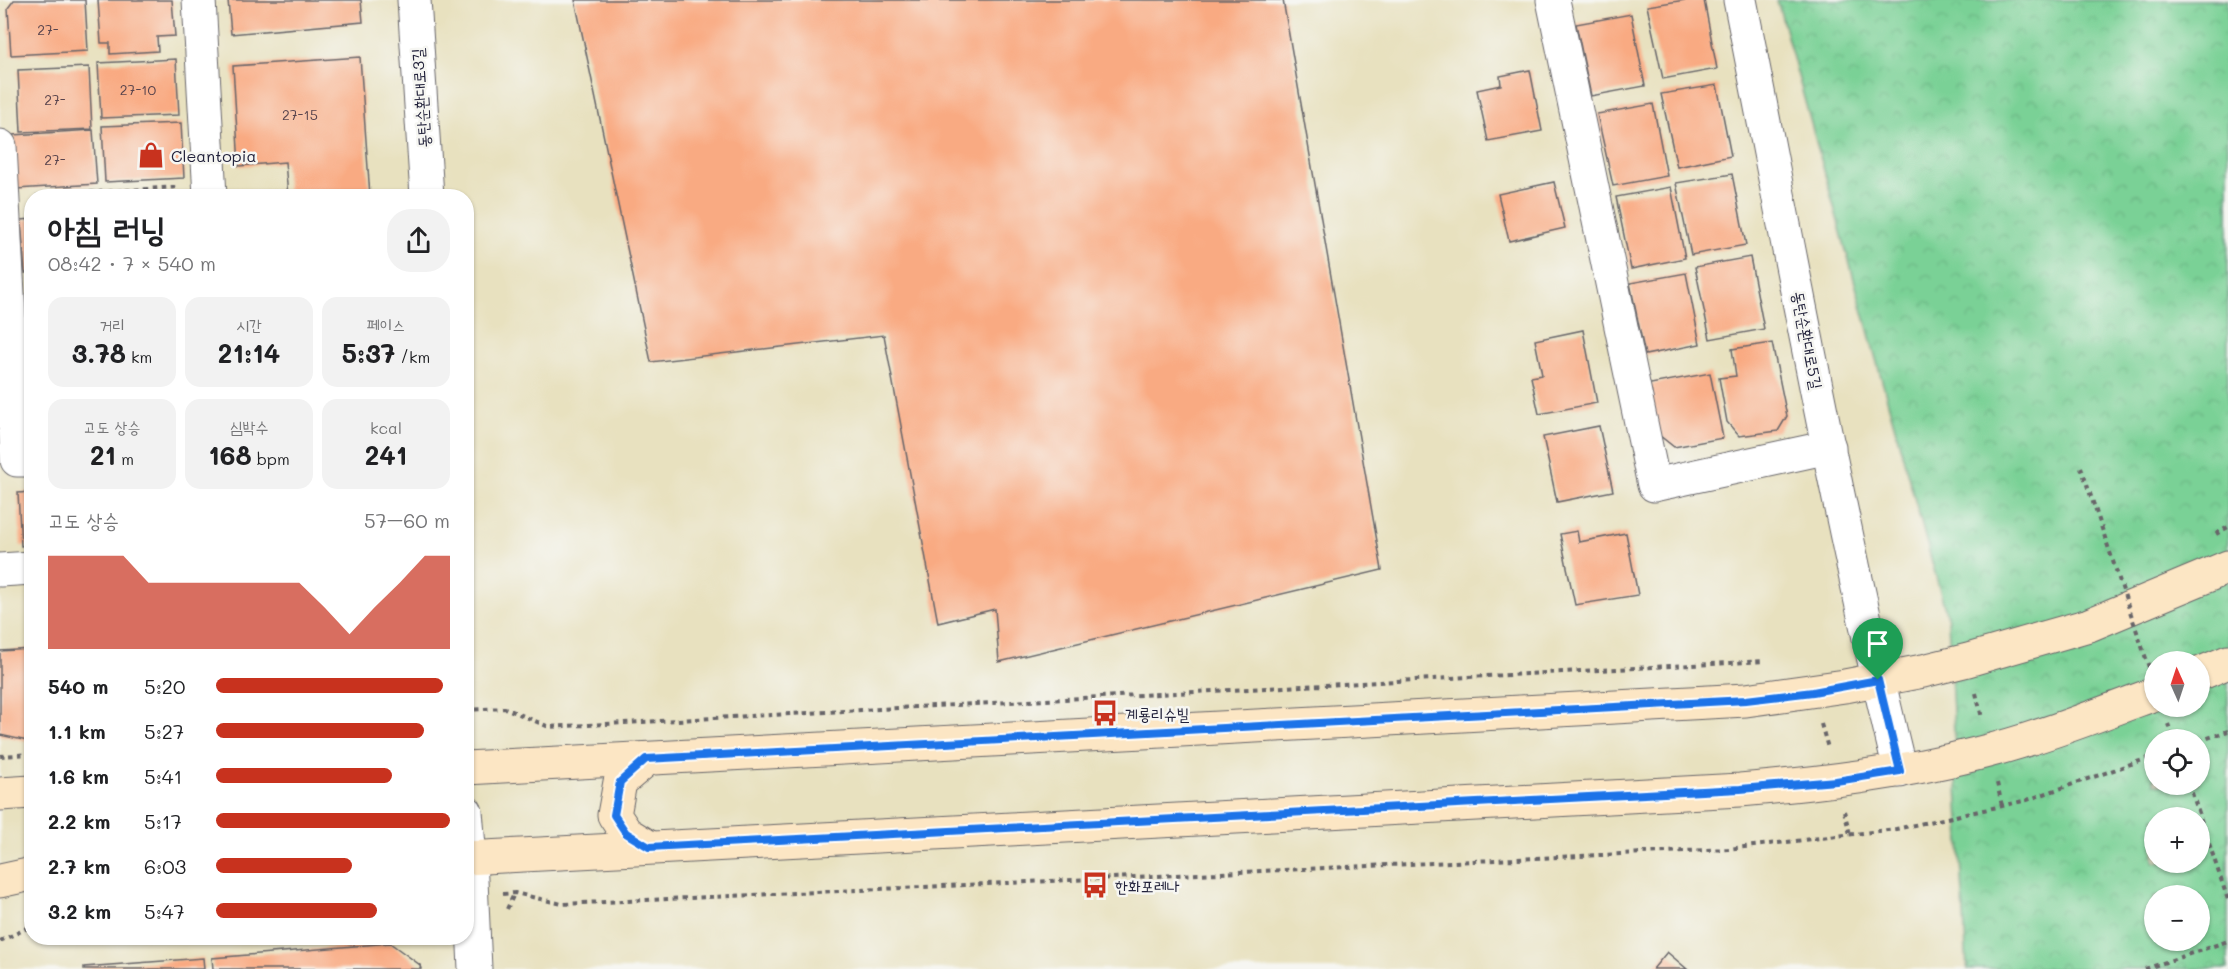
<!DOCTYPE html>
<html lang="ko">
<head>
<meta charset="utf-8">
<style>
	body { margin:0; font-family:Mali,"Poor Story",sans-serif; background:#f2f2f2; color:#202124; height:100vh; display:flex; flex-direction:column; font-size:22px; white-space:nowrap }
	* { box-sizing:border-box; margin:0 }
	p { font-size:20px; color:#757577 }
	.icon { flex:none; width:33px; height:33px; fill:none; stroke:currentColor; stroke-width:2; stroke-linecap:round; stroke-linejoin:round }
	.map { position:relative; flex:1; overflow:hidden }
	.details { position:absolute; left:24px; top:189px; width:450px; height:756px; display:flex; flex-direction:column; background:#fff; border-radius:24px; box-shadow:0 2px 4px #0004 }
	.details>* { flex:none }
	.needle { width:39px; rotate:357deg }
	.tools { position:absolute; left:2144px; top:651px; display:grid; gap:12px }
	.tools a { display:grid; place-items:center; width:66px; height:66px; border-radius:50%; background:#fff; box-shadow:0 2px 4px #0004; font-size:30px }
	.pin { position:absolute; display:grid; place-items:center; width:51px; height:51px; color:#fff; margin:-62px -26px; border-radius:50% 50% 50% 0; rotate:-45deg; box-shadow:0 0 6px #0007 }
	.pin .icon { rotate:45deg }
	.round { display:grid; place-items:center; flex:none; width:63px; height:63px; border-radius:24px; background:#f2f2f2 }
	.overview { display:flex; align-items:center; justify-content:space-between; height:102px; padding:0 24px }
	h1 { font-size:33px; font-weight:700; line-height:45px }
	.figures { display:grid; grid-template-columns:repeat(3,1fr); gap:9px; height:102px; padding:6px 24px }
	.figures div { display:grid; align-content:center; border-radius:15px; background:#f2f2f2; text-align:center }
	.figures b { font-size:26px; font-weight:700 }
	.figures small { font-size:16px; font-weight:400 }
	.figures p { font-size:16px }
	.chart { height:168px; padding:12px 24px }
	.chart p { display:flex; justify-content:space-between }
	.chart svg { width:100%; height:108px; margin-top:6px; fill:#c8321e; opacity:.7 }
	ul { padding:0 24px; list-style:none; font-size:20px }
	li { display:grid; grid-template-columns:96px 72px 1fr; align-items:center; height:45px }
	li i { height:15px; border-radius:8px; background:#c8321e }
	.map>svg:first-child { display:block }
</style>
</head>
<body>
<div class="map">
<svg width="2228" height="969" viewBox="0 0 2228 969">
	<defs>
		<pattern id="park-crowns" width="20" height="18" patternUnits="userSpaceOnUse" patternTransform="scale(1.5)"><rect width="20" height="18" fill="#7ad196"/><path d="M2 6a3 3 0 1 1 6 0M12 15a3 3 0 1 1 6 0" fill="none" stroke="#69b382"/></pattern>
	</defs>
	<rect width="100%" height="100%" fill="#f6f6f2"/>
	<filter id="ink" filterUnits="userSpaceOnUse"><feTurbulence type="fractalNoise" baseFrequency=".0167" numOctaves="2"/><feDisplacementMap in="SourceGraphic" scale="12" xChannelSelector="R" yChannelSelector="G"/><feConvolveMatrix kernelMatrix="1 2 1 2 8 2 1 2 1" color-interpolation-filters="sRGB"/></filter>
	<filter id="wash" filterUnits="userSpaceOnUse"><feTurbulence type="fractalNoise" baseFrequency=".008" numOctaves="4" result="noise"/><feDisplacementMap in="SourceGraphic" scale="24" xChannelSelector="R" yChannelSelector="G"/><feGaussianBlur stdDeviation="1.35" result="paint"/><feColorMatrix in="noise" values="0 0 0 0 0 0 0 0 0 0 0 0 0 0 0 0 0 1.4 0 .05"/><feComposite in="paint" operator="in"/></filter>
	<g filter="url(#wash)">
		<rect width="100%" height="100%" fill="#e8e1bf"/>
		<path fill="url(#park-crowns)" stroke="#4e7a68" stroke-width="1.5" fill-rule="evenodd" d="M 1777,0 L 2228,0 L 2228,969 L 1967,969 L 1948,620 ZM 2154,662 L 2199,662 L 2199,706 L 2154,706 ZM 2154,740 L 2199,740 L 2199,784 L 2154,784 ZM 2154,818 L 2199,818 L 2199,862 L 2154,862 ZM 2154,896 L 2199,896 L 2199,940 L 2154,940 Z"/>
		<g id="blocks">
			<g fill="#f9aa82">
				<polygon points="14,0 85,0 88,51 11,55 8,8"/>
				<polygon points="98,0 172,0 175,36 157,37 158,51 110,54 110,43 101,43"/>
				<polygon points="228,0 361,0 363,22 231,34"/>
				<polygon points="575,0 1283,0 1382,570 999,662 995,609 938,623 884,335 651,362"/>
				<polygon points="1685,0 1704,0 1717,69 1663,79 1647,6"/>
				<polygon points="1631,14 1645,86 1591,96 1576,24"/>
				<polygon points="360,57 370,196 288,196 285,162 239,166 233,66"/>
				<polygon points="176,59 179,115 101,118 98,63"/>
				<polygon points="89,67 92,129 21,132 18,70"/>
				<polygon points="1530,70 1542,131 1488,141 1477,90 1501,85 1500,76"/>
				<polygon points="1717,85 1731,156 1677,167 1661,94"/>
				<polygon points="1653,104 1667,176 1613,186 1597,114"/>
				<polygon points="181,123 184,178 105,182 102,126"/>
				<polygon points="93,130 97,184 16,189 13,135"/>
				<polygon points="1732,174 1746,245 1691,255 1676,183"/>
				<polygon points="1554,182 1565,228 1509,241 1498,194"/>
				<polygon points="1671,187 1685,258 1631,269 1616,197"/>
				<polygon points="32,219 32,273 25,273 21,220"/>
				<polygon points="1750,257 1764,329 1710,339 1695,267"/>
				<polygon points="1686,273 1700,344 1645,355 1630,283"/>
				<polygon points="1583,330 1597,403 1539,414 1531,377 1542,375 1535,340"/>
				<polygon points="1772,343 1787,416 1778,431 1739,436 1727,422 1719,378 1736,376 1732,349"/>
				<polygon points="1710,373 1723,438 1674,447 1654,431 1645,385"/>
				<polygon points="1599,426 1613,491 1557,502 1543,437"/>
				<polygon points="32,492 32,545 21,546 18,493"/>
				<polygon points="1577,531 1579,542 1626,533 1638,595 1575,605 1560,534"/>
				<polygon points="32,649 32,742 0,735 0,651"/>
				<polygon points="390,943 420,965 421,969 213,969 212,958"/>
				<polygon points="1667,952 1687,969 1653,969"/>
				<polygon points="203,958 204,969 84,969 84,967"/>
			</g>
		</g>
	</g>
	<g filter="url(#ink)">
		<use href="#blocks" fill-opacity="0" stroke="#676569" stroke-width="1.5"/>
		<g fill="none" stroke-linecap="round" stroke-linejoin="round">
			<g stroke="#676569" stroke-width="35">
				<g id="minor">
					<polyline points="199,0 210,196"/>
					<polyline points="414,0 427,196"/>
					<polyline points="1553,0 1654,485 1829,447"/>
					<path d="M 1740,0 C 1791,257 1838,516 1900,771"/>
					<polyline points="0,146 17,460 32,460"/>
					<polyline points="0,570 32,568"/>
					<polyline points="466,812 470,858"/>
				</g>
			</g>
			<g stroke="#676569" stroke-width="35">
				<polyline id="tertiary" points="470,858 475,969"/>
			</g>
			<g stroke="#676569" stroke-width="35">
				<g id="secondary">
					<polyline points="2199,674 2228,662"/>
					<polyline points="647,759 620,782 614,815 626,833 649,847"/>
					<polyline points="466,768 1746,700 1845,686 1923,671 1968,660 2089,625 2228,567"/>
					<polyline points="0,794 32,792"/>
					<path d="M 466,858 L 1740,790 C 1820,783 1898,774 1976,754 C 2034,740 2098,715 2154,694"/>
					<polyline points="0,881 32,874"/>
				</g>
			</g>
			<g stroke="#676569" stroke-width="4" stroke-dasharray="4.5 4.5" stroke-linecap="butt">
				<polyline points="36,196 178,187"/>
				<polyline points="2216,534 2228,527"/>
				<polyline points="1976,693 1982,718"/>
				<polyline points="466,710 505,708 549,727 1765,661"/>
				<polyline points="1821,724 1828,748"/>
				<polyline points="2168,724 2174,740"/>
				<polyline points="2199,741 2228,731"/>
				<polyline points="0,756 32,754"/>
				<polyline points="1997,783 2002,806"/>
				<polyline points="2189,784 2228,900"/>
				<polyline points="1844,811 1850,834"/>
				<polyline points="503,894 515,893 562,904 1728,849 1896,829 2002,806 2027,800 2154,756"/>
				<polyline points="507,909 514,894"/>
				<polyline points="0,941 32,926"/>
				<polyline points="2145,969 2228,941"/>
			</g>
			<use href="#minor" stroke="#fff" stroke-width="33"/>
			<use href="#tertiary" stroke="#fff" stroke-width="33"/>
			<use href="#secondary" stroke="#fce6c4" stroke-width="33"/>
			<polyline stroke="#676569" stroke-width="4" stroke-dasharray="4.5 4.5" stroke-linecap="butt" points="2081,467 2154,682"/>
		</g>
	</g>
	<g fill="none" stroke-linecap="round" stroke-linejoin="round" filter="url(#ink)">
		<g stroke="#fff" stroke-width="12">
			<polygon id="route" points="1878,680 1900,771 1836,781 1740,789 649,847 626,833 614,815 620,782 646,759 1746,700 1813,692"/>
		</g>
		<use href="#route" stroke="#1a73e8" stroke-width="8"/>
	</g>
	<defs>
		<g id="shop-bare" transform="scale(2.07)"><path d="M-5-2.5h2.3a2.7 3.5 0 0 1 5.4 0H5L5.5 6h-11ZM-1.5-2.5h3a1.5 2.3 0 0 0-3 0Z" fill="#c8321e" stroke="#f6f6f2" stroke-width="2.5" paint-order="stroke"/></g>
		<g id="bus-bare" transform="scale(2.07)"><path d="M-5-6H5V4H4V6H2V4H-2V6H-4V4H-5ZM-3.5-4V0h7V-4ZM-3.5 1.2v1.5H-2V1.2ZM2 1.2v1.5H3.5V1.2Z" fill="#c8321e" stroke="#f6f6f2" stroke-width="2.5" paint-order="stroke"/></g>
	</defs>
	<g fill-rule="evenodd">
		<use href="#shop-bare" x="151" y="155"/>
		<use href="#bus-bare" x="1105" y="713"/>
		<use href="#bus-bare" x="1095" y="885"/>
	</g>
	<g text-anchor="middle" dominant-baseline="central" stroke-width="5" stroke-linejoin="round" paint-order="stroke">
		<g font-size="14" fill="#58444d">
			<text x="48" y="29">27-</text>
			<text x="138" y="89">27-10</text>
			<text x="55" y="99">27-</text>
			<text x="300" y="114">27-15</text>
			<text x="55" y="159">27-</text>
		</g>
		<g font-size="16" fill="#22223b" stroke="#f6f6f2">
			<text transform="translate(420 98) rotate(-94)">동탄순환대로3길</text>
			<text transform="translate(1808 340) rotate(79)">동탄순환대로5길</text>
		</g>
		<g font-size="16" fill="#22223b" stroke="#f6f6f2" text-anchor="start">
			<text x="171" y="155">Cleantopia</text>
			<text x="1125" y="713">계룡리슈빌</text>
			<text x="1115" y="885">한화포레나</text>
		</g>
	</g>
</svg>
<div class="tools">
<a><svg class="needle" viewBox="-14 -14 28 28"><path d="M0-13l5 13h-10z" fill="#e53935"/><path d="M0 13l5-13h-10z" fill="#757577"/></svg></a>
<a><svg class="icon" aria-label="locate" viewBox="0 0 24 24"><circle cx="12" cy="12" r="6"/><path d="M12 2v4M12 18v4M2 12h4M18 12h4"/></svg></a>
<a>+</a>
<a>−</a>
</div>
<div class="pin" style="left:1878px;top:680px;background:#1e9e55"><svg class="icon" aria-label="arrive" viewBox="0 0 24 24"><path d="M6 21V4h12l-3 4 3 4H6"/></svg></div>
<section class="details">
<div class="overview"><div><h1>아침 러닝</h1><p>08:42 · 7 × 540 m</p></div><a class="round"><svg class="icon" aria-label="share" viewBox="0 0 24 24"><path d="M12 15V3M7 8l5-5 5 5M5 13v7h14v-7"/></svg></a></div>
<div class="figures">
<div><p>거리</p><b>3.78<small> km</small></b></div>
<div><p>시간</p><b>21:14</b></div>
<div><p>페이스</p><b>5:37<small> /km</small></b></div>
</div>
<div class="figures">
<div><p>고도 상승</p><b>21<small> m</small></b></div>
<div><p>심박수</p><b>168<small> bpm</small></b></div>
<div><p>kcal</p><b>241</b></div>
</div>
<div class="chart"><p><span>고도 상승</span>57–60 m</p>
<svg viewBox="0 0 160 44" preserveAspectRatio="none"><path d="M0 44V6L10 6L20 6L30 6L40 17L50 17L60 17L70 17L80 17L90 17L100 17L110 27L120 38L130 27L140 17L150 6L160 6V44z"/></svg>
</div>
<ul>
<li><b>540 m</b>5:20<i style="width:97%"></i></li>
<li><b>1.1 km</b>5:27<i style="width:89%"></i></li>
<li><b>1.6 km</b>5:41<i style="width:75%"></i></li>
<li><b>2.2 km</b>5:17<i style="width:100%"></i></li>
<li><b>2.7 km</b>6:03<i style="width:58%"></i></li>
<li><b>3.2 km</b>5:47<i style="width:69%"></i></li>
</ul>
</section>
</div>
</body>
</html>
